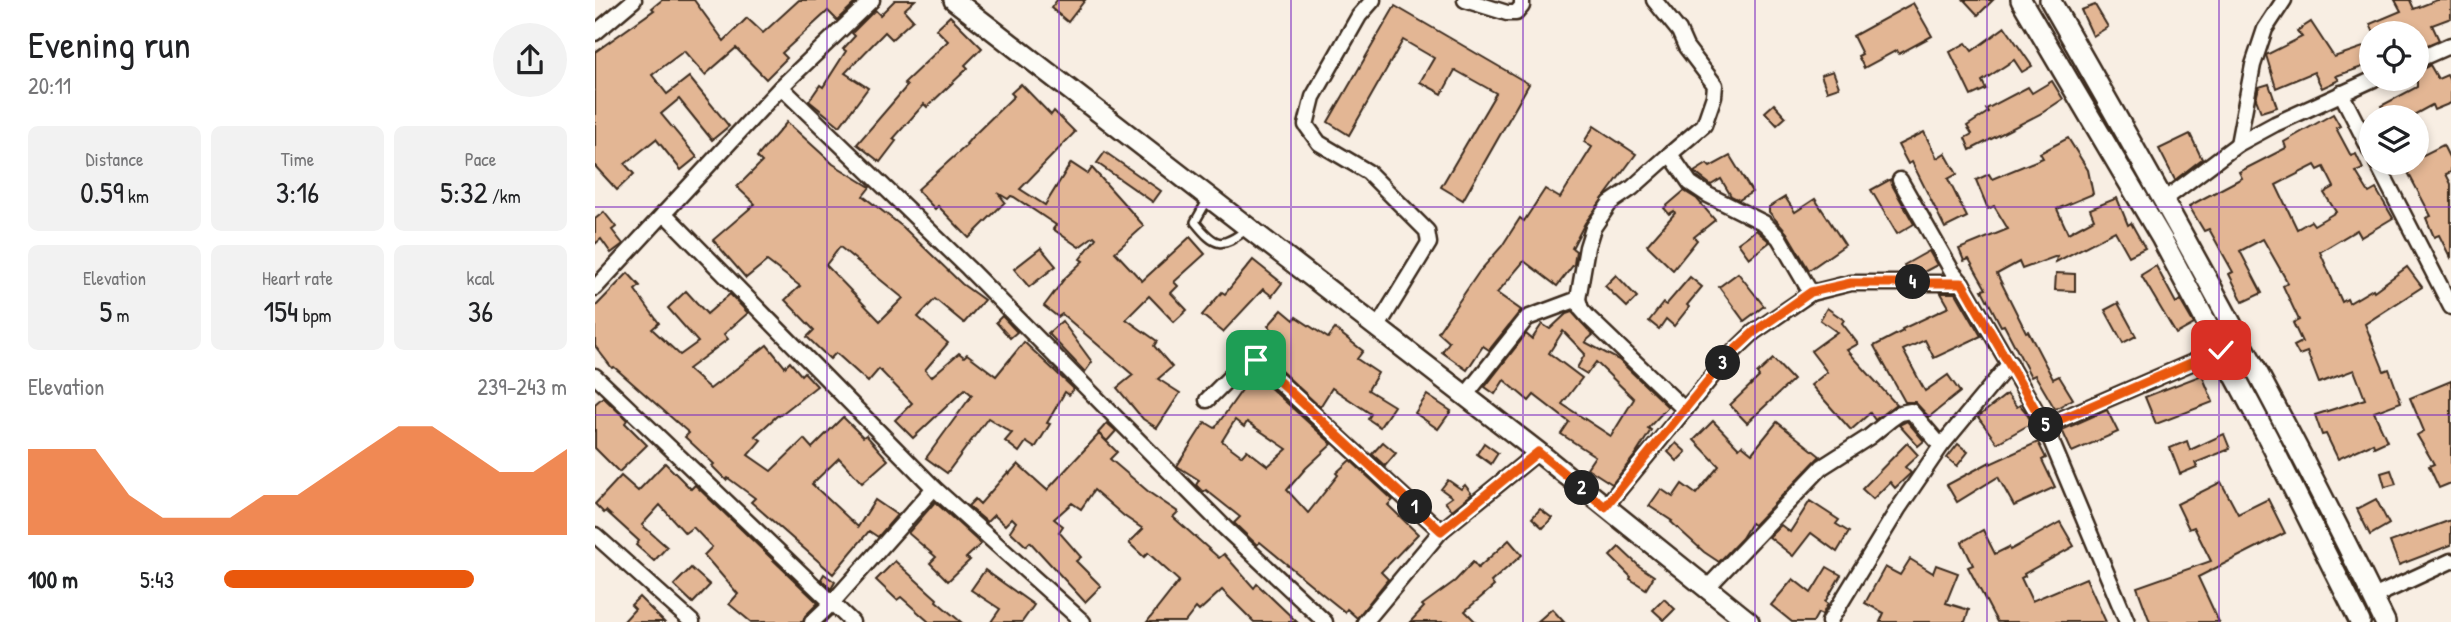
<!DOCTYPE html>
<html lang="en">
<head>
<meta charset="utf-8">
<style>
	body { margin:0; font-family:"Patrick Hand",sans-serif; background:#f2f2f2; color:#202124; height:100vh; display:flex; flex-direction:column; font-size:26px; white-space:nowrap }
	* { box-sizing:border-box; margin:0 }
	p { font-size:23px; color:#757577 }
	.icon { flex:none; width:38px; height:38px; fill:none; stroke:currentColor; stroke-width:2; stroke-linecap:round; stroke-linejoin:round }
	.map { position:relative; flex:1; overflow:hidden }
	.panel { display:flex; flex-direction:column; background:#fff; width:595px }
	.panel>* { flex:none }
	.tools { position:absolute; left:1764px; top:21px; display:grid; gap:14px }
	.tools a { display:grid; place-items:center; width:70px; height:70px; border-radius:50%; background:#fff; box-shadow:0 4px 10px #0003; font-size:35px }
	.pin { position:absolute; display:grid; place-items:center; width:60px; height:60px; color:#fff; margin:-30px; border-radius:14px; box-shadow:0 4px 10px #0006 }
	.km { position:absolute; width:35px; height:35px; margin:-18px; border-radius:50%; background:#222; color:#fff; font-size:19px; line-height:35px; text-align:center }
	.round { display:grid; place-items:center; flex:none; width:74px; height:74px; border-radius:37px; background:#f2f2f2 }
	.summary { display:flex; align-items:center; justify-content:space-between; height:119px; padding:0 28px }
	h1 { font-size:38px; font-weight:600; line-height:52px }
	.stats { display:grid; grid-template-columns:repeat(3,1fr); gap:10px; height:119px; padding:7px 28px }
	.stats div { display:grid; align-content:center; border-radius:10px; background:#f2f2f2; text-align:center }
	.stats b { font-size:30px; font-weight:600 }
	.stats small { font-size:19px; font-weight:400 }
	.stats p { font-size:19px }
	.chart { height:196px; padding:14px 28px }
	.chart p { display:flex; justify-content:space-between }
	.chart svg { width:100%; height:126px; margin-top:7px; fill:#ea580c; opacity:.7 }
	ul { padding:0 28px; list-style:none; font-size:23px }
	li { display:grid; grid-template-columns:112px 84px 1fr; align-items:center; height:52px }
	li i { height:18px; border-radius:9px; background:#ea580c }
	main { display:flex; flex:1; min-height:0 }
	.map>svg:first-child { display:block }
</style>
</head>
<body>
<main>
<section class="panel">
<div class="summary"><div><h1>Evening run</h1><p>20:11</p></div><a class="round"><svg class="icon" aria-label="share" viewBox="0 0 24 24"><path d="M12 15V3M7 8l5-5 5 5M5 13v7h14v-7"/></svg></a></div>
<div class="stats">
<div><p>Distance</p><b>0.59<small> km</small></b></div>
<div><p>Time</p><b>3:16</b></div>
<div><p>Pace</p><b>5:32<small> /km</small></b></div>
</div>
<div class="stats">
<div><p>Elevation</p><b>5<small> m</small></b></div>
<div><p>Heart rate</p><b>154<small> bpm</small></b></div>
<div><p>kcal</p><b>36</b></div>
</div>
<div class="chart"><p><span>Elevation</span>239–243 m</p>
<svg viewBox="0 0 160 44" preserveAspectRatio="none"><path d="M0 44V14L10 14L20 14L30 30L40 38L50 38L60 38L70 30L80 30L90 22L100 14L110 6L120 6L130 14L140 22L150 22L160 14V44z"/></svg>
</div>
<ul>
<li><b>100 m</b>5:43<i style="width:73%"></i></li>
</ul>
</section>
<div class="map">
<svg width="1856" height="622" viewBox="0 0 1856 622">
	<rect width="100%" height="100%" fill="#f8eee3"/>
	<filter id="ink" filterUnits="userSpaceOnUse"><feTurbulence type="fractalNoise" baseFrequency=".0143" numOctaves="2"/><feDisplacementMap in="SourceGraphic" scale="14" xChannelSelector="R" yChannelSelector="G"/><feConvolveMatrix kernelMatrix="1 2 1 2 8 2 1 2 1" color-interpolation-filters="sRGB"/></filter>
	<g filter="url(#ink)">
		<g fill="#e3b694" stroke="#3b2a1e" stroke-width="2" fill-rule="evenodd">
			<polygon points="67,0 99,0 129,41 152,18 168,33 204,0 263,0 242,20 233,11 187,53 192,58 171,79 141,48 110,75 89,51 57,75 72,94 94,77 134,126 117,140 84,99 66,114 102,157 86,170 61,139 30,164 39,174 22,190 0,166 0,52 59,10 57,8"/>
			<polygon points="300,0 320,0 309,10 318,20 297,39 290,32 250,73 273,88 245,126 214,101 225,85 228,87 251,51 248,49 260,36 257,33 280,10 285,15"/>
			<polygon points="462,0 490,0 473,22 456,8"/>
			<polygon points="1369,0 1398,0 1383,15"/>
			<polygon points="1800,0 1815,0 1819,9 1842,0 1856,0 1856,18 1837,25 1844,40 1830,46 1828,42 1822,45 1822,33 1779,33 1775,24 1806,11"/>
			<polygon points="1318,3 1337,36 1304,54 1302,50 1269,68 1263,56 1267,54 1258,36"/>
			<polygon points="1500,5 1513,27 1498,36 1486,10"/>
			<polygon points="800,6 934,84 868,200 846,187 901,93 860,70 847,94 825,82 839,58 808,40 754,135 733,122"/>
			<polygon points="355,16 387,48 370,65 373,68 332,107 329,104 298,139 301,141 285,162 262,144 312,86 309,83 353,41 341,29"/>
			<polygon points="1716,22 1739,57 1774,45 1776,64 1741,76 1744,80 1727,88 1719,72 1681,88 1671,55 1707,37 1702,31"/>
			<polygon points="1410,27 1437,66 1427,72 1419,60 1387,81 1391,89 1376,96 1355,52 1371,43 1377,51"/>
			<polygon points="1835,65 1843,79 1852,75 1856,83 1856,103 1839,110 1837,105 1815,117 1792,117 1786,106 1822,87 1822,72"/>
			<polygon points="1238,71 1244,87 1232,91 1226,75"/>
			<polygon points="1457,81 1468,99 1447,113 1375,150 1370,138 1377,134 1372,126 1393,112 1391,109 1433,87 1437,93"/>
			<polygon points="426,84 456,115 459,111 480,132 425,189 450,205 476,163 493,174 497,168 549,226 520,252 547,281 595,237 610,254 579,282 583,286 576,293 592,310 579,322 554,296 531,319 562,341 559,346 577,367 563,379 585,393 562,428 548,419 522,388 538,375 467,314 463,317 449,306 470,278 488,261 485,259 501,238 499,236 484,247 458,229 461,225 419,197 416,196 413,199 403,193 410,202 374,238 343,206 340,209 322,190 372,145 371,144 377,137 419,96 416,93"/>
			<polygon points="1674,84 1682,107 1666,112 1661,99 1664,87"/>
			<polygon points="1179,104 1191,117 1182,125 1170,112"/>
			<path d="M 1738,114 L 1745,126 L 1741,128 L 1756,156 L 1761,154 L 1768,169 L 1761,172 L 1774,193 L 1781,189 L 1798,218 L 1766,237 L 1762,230 L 1725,252 L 1747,302 L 1752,299 L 1754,303 L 1778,289 L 1779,291 L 1812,267 L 1827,287 L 1770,324 L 1789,371 L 1794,369 L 1806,402 L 1779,412 L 1792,441 L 1779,447 L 1778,443 L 1743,459 L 1731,434 L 1727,435 L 1720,415 L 1770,399 L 1759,370 L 1724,383 L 1712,352 L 1704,355 L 1699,346 L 1707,342 L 1698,323 L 1704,320 L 1688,286 L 1693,283 L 1668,239 L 1645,251 L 1667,293 L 1648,302 L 1634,274 L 1638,272 L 1614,229 L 1609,231 L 1594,206 L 1647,178 L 1644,172 L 1691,148 L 1689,142 ZM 1720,165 L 1723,170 L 1729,167 L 1739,187 L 1729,193 L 1741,212 L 1719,225 L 1716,221 L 1702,229 L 1681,185 Z"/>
			<path d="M 192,122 L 238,164 L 275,187 L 268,196 L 308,227 L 367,284 L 389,300 L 369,323 L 340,299 L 323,317 L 353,343 L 330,370 L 336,377 L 364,353 L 369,357 L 372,354 L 401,376 L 429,342 L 479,389 L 474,395 L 470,392 L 452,423 L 455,424 L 440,448 L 431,442 L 424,452 L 410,441 L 417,433 L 393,418 L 352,473 L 331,458 L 377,395 L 370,389 L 318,438 L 300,420 L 317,403 L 284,369 L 273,382 L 241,353 L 235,359 L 212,337 L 219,330 L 190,300 L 205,286 L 172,261 L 151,278 L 118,240 L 160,204 L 142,187 L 167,162 L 162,157 ZM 245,247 L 308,298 L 285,321 L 231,265 Z"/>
			<polygon points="999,126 1041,154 990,223 977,248 981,251 979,264 962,286 929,261 902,293 926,310 894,350 888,346 872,370 847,352 854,342 843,332 884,272 907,246 925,218 929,221 950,189 965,198 997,147 989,142"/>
			<polygon points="1329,132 1342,158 1350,153 1362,174 1353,179 1372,217 1350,228 1317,162 1313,164 1303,145"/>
			<polygon points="1595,134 1607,159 1580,180 1564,149"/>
			<polygon points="1473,138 1493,170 1498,194 1462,209 1473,233 1499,219 1495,209 1522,198 1533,225 1536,223 1550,248 1534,256 1520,231 1461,262 1462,256 1427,269 1424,262 1402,274 1431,332 1433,331 1458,379 1464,376 1478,399 1460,409 1440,375 1436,377 1409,325 1406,326 1387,290 1391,289 1374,259 1369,261 1364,249 1413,229 1399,206 1393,209 1381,180 1394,174 1397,179 1448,158 1445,153"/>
			<polygon points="1848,145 1856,161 1856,172 1851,174 1856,184 1856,259 1844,235 1839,237 1831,218 1836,216 1808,163 1822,163 1822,158"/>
			<polygon points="510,152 566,191 558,202 502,163"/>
			<polygon points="1135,156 1157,192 1144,200 1136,196 1126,179 1116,185 1099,172 1112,164 1115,167"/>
			<polygon points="1296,179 1297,185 1319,224 1302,234 1276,190"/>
			<polygon points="1089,191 1102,199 1120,220 1099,237 1102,240 1078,270 1052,245 1080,213 1079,211 1074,214 1069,208"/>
			<polygon points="1190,197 1200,212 1220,199 1250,245 1214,270 1192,233 1174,212 1174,207"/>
			<polygon points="9,212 21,227 17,230 28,244 16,253 6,239 0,244 0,219"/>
			<polygon points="1161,230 1175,242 1154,258 1143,243"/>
			<polygon points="446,248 461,266 434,287 419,269"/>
			<polygon points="1334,251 1342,265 1327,273 1314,273 1309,265"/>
			<polygon points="658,260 687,283 677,296 668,289 628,332 607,315 627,292 630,294"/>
			<polygon points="1561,266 1581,303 1585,300 1599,324 1581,334 1546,275"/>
			<polygon points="33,273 45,286 40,290 64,323 57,329 85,355 103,342 73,308 91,291 112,314 135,294 153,313 129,334 133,339 93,369 115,389 172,345 190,367 195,362 206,375 209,372 222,386 184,416 183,415 160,436 166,440 153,455 176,471 209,439 217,448 248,417 268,437 271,435 293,460 267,483 244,458 217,484 263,527 280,500 302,515 283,537 274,531 238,574 156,502 160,498 133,478 131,480 117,466 119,464 90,437 94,433 19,367 17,368 0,346 0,307"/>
			<polygon points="1143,273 1169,306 1149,321 1124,287"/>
			<polygon points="1461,273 1480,274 1480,291 1460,290"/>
			<polygon points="1021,275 1042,297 1032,307 1010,286"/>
			<polygon points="1095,277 1107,287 1092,305 1094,307 1079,326 1071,319 1064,329 1054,321 1068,303 1071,305"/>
			<polygon points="1346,293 1361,293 1386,336 1339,358 1330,340 1308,350 1330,391 1353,375 1365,392 1334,417 1320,402 1310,402 1279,346 1308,331 1307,329 1354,307"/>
			<polygon points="1523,303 1541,336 1528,343 1510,310"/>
			<polygon points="1232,308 1249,320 1247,323 1263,344 1252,350 1301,404 1280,420 1275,413 1256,430 1216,385 1232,372 1216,351 1242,332 1225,320"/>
			<polygon points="687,310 699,320 701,317 733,338 740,329 768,351 762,359 783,373 773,390 799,406 785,427 773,419 776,414 737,388 725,407 671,357 687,338 673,326"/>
			<path d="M 977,312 L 998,335 L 990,342 L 1024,360 L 1073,407 L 1053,428 L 1056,430 L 1041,454 L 1017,484 L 992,468 L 1000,456 L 966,434 L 974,422 L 939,395 L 934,401 L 909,380 L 900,394 L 890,387 L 931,334 L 937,339 L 947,324 L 955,329 L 971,314 ZM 968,331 L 990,354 L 982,368 L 992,374 L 1001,362 L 1039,399 L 1016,436 L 967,404 L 987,378 L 954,353 Z"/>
			<polygon points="407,316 422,332 415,338 401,322"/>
			<polygon points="467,321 497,362 490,372 453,333"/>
			<polygon points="1178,359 1198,380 1152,423 1135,405 1164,377 1162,374"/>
			<path d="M 659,373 L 737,444 L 711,468 L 692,490 L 713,513 L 743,475 L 741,473 L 755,460 L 798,500 L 793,505 L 823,534 L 786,572 L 793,579 L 762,618 L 752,609 L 750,612 L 730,596 L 665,542 L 662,545 L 639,523 L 645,517 L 611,490 L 608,492 L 601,485 L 604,480 L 582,466 L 610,422 L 620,428 ZM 640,420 L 649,427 L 652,422 L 692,449 L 673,466 L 652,450 L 647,456 L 627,441 Z"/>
			<polygon points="1607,375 1618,402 1561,424 1550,397"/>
			<polygon points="1856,381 1856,483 1844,488 1834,466 1839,464 1822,435 1829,431 1815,398"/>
			<polygon points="1412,394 1422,407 1425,405 1430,411 1437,423 1402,443 1383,417"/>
			<polygon points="832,395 856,411 843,429 820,413"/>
			<polygon points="8,397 32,420 30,423 52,445 24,472 0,448 0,404"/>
			<polygon points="1512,410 1523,432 1477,452 1467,430"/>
			<polygon points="1118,421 1144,448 1147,445 1157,453 1182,422 1225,456 1159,525 1156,523 1147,538 1124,562 1109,552 1076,522 1077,521 1054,506 1066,489 1078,497 1087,484 1101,494 1124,466 1099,440"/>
			<polygon points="1312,421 1329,441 1323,446 1304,425"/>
			<polygon points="512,423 521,431 512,441 503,433"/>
			<polygon points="504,434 522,452 515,459 555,493 583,512 578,517 624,558 629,554 659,588 662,584 702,622 659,622 627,590 604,611 601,608 590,622 552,622 584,581 553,553 549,557 534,543 548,529 529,516 499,490 486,509 477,503 459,519 468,526 464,532 486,557 481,561 506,586 490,602 435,542 431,546 415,531 421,522 417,518 410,525 399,515 392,522 373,506 380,499 385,504 413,472 414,474 423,464 452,490"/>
			<polygon points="1629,434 1635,449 1600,463 1602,467 1585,474 1575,448 1592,441 1595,450"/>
			<polygon points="788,442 801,453 790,466 777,454"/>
			<polygon points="1443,442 1451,458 1447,460 1460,487 1419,506 1403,477 1362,502 1352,485 1395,462 1395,464"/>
			<polygon points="889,443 903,453 896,464 882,454"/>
			<polygon points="1081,443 1091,452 1082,461 1073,452"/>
			<polygon points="1312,443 1323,455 1310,467 1316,473 1300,488 1295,482 1278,499 1267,489"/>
			<polygon points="1363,444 1373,452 1362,466 1352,458"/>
			<polygon points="70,463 96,489 100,485 223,603 210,616 208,622 156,622 134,604 143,594 109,555 117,547 98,527 90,533 65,505 47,525 72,547 59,561 41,545 44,541 11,511 9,513 0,504 26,476 43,491"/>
			<polygon points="1796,470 1801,484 1790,487 1786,473"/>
			<polygon points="853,480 866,489 870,485 877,494 857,510 850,502 857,497 846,489"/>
			<polygon points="1626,482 1643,514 1673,499 1690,533 1603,577 1624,622 1555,622 1542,587 1616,561 1599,527 1594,529 1582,504"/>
			<polygon points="1781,499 1794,524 1775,535 1762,509"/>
			<polygon points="1215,501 1244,520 1241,524 1254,532 1242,552 1216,533 1198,556 1174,537 1186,525 1195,532"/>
			<polygon points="340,502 386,544 371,558 375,560 353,581 335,563 341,557 313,533"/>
			<polygon points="945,509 957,518 948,528 937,518"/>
			<polygon points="1856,520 1856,545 1804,565 1795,542"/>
			<polygon points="1465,522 1479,546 1429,574 1430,576 1426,578 1437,601 1491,578 1511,622 1402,622 1373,567 1378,565 1367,542 1388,530 1400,554 1414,547 1415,550"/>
			<polygon points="914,540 927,555 896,582 899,586 870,611 881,622 815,622 829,607 827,605 860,581 878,562 883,568"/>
			<polygon points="1024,547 1044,566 1059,576 1051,589 1035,579 1036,577 1015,556"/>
			<polygon points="1315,559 1338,573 1341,565 1363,573 1351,603 1374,610 1370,622 1285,622 1289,613 1270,603 1290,567 1305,575"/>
			<polygon points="300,561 342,599 341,601 366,622 334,622 306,597 302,600 281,580"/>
			<polygon points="1232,567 1246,575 1230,602 1233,604 1227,615 1223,613 1218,622 1197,622 1176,605 1198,579 1216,593"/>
			<polygon points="96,568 115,585 98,603 79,585"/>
			<polygon points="390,570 439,605 427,622 396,622 405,609 376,590"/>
			<polygon points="229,574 240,582 236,589 226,579"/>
			<polygon points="44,597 69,622 28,622 40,609 36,605"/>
			<polygon points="1069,599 1080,609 1069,620 1058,610"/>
			<polygon points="957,609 969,622 942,622"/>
		</g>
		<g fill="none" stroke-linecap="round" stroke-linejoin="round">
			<g stroke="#3b2a1e" stroke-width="12">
				<path id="lane" d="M 613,199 L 600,222 C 621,248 626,248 651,230"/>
			</g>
			<g stroke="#3b2a1e" stroke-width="19">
				<g id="street">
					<polyline points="778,0 764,16 718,97 711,125 724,143 773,172 832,231 834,243 782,328"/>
					<polyline points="870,0 912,13 921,13 927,6 927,0"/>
					<polyline points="1059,0 1084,31 1091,47 1120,85 1119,96 1109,125 1075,154 1095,183 1113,195 1169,223 1184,238 1216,293"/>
					<polyline points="0,33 39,0"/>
					<polyline points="1822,60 1856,45"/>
					<polyline points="186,87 373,268 630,528 730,622"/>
					<polyline points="1746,93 1776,152"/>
					<polyline points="1643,144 1658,65 1670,29 1689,0"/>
					<polyline points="1075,154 1037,188 1015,203 998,228 992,247 983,299 986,309 993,317 1090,410"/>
					<polyline points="1782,163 1856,307"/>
					<polyline points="1305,180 1357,271 1367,283 1450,426 1532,622"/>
					<polyline points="1569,200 1643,144 1680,124 1779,79"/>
					<polyline points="69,213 339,488 488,622"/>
					<polyline points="0,288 186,87 277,0"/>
					<polyline points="0,376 257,622"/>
					<polyline points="870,396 932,318 983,299"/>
					<polyline points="612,400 653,359 661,361 846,531"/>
					<polyline points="1450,426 1626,350"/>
					<polyline points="1010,507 1133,357 1159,332 1216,293 1256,283 1367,283"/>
					<polyline points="0,535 97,622"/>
					<polyline points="1112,588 1227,467 1274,437 1295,420 1305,413 1316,411 1346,446"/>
					<polyline points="1778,597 1856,561"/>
					<polyline points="217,622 236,604 339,488"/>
					<polyline points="770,622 846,531 943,452"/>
					<polyline points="1234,622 1303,509 1346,446 1415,363"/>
				</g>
			</g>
			<g stroke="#3b2a1e" stroke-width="24">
				<g id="secondary">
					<polyline points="359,0 943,452 1154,622"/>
					<polyline points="1426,0 1567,239 1673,438 1765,622"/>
					<path d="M 1455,0 C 1572,204 1687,410 1790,622"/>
				</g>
			</g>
			<use href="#lane" stroke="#fdfcf7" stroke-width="7"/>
			<use href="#street" stroke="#fdfcf7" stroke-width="14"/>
			<use href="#secondary" stroke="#fdfcf7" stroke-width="19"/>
		</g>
	</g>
	<g fill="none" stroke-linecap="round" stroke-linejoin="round" filter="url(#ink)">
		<g stroke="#fff" stroke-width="14">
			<polyline id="route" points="661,360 846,531 943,452 1010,507 1133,356 1159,332 1216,292 1256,283 1367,283 1450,426 1626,350"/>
		</g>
		<use href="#route" stroke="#ea580c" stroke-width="9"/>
	</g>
	<path fill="none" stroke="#7b2cbf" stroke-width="2" stroke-opacity="0.55" d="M 232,0 L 232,622M 464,0 L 464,622M 696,0 L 696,622M 928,0 L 928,622M 1160,0 L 1160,622M 1392,0 L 1392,622M 1624,0 L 1624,622M 0,207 L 1856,207M 0,415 L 1856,415"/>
</svg>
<div class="tools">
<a><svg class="icon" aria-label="locate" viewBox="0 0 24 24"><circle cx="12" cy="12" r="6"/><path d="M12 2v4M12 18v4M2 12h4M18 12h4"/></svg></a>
<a><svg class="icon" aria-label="layers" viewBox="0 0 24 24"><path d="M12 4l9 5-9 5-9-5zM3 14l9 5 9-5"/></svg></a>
</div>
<div class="pin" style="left:661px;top:360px;background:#1e9e55"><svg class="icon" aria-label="arrive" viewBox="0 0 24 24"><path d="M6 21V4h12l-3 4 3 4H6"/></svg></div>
<div class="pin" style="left:1626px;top:350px;background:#d93025"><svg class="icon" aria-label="check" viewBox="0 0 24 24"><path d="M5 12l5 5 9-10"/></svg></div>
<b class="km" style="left:820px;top:507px">1</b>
<b class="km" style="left:987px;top:488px">2</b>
<b class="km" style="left:1128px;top:363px">3</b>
<b class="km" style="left:1318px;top:282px">4</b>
<b class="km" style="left:1451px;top:425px">5</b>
</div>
</main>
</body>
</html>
